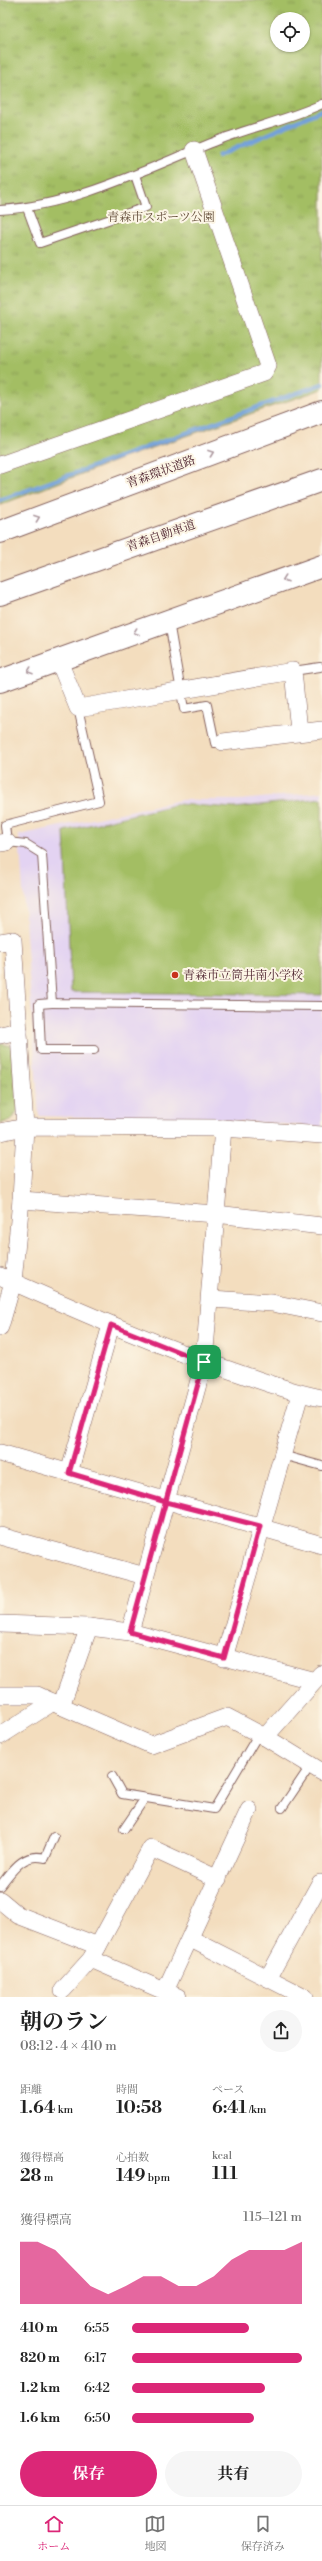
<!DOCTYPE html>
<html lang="ja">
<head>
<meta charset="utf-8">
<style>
	body { margin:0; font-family:"Libre Bodoni","Noto Serif JP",serif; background:#f6f6f6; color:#222; height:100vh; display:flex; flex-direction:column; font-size:15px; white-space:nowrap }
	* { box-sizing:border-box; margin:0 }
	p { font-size:13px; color:#767676 }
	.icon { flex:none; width:22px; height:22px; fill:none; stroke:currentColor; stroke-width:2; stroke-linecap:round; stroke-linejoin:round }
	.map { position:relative; height:1997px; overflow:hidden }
	.details { display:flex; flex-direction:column; background:#fff; flex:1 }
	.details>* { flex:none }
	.buttons { position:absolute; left:270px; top:12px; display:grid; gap:8px }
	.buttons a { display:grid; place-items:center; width:40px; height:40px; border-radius:50%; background:#fff; box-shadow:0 1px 3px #0004; font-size:20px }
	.pin { position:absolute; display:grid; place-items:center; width:34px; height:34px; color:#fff; margin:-17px; border-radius:8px; box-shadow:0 2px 6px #0006 }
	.round { display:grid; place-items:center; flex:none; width:42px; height:42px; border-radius:21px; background:#f6f6f6 }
	.overview { display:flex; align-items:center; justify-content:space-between; height:68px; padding:0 20px }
	h1 { font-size:22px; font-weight:700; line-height:30px }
	.stats { display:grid; grid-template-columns:repeat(3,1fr); gap:6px; height:68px; padding:4px 20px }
	.stats div { display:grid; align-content:center }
	.stats b { font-size:17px; font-weight:700 }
	.stats small { font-size:11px; font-weight:400 }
	.stats p { font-size:11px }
	.chart { height:112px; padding:8px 20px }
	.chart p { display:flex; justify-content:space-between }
	.chart svg { width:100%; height:72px; margin-top:4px; fill:#db2777; opacity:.7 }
	.cta { display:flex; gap:8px; margin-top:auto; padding:8px 20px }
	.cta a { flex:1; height:46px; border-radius:24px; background:#db2777; color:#fff; font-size:16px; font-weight:700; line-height:46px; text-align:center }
	.cta a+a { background:#f6f6f6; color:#222 }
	ul { padding:0 20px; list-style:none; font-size:13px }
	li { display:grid; grid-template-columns:64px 48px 1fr; align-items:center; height:30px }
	li i { height:10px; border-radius:5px; background:#db2777 }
	.tab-bar { display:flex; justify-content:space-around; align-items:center; height:56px; border-top:1px solid #e0e0e0; background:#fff; font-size:11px; color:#767676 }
	.tab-bar a { display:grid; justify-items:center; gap:2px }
	.tab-bar .selected { color:#db2777 }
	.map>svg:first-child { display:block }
</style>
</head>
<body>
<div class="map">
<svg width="322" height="1997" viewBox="0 0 322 1997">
	<defs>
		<pattern id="park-tufts" width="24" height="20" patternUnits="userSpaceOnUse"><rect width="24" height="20" fill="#a3be64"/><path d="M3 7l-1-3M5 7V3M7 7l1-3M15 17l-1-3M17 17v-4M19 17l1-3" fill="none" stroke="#879a53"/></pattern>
	</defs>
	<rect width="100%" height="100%" fill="#fcf5e5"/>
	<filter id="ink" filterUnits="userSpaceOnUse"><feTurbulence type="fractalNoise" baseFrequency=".025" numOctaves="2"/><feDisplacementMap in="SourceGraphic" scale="8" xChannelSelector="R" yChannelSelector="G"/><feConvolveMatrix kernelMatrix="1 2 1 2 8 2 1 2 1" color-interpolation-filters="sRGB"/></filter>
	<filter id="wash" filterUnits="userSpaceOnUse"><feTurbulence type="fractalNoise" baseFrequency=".012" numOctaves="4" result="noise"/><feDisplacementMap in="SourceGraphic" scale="16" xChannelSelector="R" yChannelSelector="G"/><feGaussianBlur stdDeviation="0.9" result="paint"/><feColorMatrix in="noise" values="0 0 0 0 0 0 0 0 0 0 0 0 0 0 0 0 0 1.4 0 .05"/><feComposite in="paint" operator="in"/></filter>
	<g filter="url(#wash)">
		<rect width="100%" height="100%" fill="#f3ddbe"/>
		<polygon fill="#e3d3f2" points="322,792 322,1127 226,1120 39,1116 19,835 180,800 240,800"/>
		<polygon fill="#a3be64" stroke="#766e48" points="322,798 322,995 71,992 64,831 178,804 234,808"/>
		<g fill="url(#park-tufts)" stroke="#766e48" fill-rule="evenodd">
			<path d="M 0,0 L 322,0 L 322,389 L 123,458 L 0,505 ZM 277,19 L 303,19 L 303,45 L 277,45 Z"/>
			<polygon points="0,1043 11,1046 18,1111 11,1121 0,1123"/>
		</g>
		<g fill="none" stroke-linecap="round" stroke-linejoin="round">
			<g stroke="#72a0db" stroke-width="4.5">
				<polyline points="218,156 322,110"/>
				<polyline points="0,500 322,384"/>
			</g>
		</g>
	</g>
	<g filter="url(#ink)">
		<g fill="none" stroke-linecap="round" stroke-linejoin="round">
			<g stroke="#85625e" stroke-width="10">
				<g id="service">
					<polyline points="27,208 40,243 146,207 135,175"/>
					<path d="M 0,210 C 78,205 147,168 219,140 C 253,127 289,119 322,104"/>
					<polyline points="169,622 184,709 207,705 215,743 223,742"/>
					<polyline points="293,671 320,667"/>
					<polyline points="78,708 99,801 5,825 7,842 26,844 42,854 52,1003 322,1006"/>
					<polyline points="52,1003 39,1004 41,1050 94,1050"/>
					<polyline points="282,1455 322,1466"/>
					<polyline points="112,1776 122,1794 214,1809 259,1733"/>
					<polyline points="282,1808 311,1765"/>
					<polyline points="124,1829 145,1798"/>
					<path d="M 0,1886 C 12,1871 23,1852 45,1858 L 54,1837"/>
				</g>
			</g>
			<g stroke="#85625e" stroke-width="18">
				<g id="minor">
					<polyline points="0,465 264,373 268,366 194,150"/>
					<polyline points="59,661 78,708 293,671 299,731"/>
					<polyline points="223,742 322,730"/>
					<polyline points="0,843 7,842"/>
					<polyline points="0,942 13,940 25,1127 21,1200 13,1282 0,1276"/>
					<polyline points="0,1035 19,1031"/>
					<polyline points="0,1132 25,1127 223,1128 322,1135"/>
					<polyline points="21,1200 216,1214 223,1128"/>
					<polyline points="211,1299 272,1303 322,1313"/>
					<path d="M 0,1327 L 13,1282 C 88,1315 163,1348 241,1374 C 268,1383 294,1393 322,1398"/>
					<polyline points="0,1453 322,1545"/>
					<polyline points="69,1473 111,1325"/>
					<polyline points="0,1536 145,1576"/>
					<polyline points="0,1624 89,1627 130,1632 315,1681"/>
					<polyline points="130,1632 204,1362 216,1214 322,1226"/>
					<polyline points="224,1658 300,1394"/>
					<polyline points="0,1695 37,1695 61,1706 89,1627"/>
					<polyline points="61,1706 151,1745 227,1717 265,1737 322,1772"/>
					<polyline points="0,1736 53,1702"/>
					<polyline points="265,1737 321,1674"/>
					<polyline points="0,1900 18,1915 98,1946"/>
					<polyline points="191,1939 305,1997"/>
					<polyline points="91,1959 178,1997"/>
					<polyline points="268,1978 320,1883 322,1884"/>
					<polyline points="63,1990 91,1959 151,1848 218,1879"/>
					<polyline points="165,1991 249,1810"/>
				</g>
			</g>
			<g stroke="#85625e" stroke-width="24">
				<g id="trunk">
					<polyline points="0,532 322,412"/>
					<polyline points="0,681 322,566"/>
				</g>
			</g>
			<g stroke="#85625e" stroke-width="24">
				<polyline id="motorway" points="0,594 322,480"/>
			</g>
			<use href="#service" stroke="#fff" stroke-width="8"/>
			<use href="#minor" stroke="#fff" stroke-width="17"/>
			<use href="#trunk" stroke="#fff" stroke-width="22"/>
			<use href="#motorway" stroke="#fff" stroke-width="22"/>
		</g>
		<defs><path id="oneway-chevron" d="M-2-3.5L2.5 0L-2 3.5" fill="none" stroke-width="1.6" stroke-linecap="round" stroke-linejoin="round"/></defs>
		<g stroke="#ae9aa0">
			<use href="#oneway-chevron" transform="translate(211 453) rotate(-20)"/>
			<use href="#oneway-chevron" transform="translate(37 518) rotate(-20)"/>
			<use href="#oneway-chevron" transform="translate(285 579) rotate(161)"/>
			<use href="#oneway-chevron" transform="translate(136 632) rotate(160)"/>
			<use href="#oneway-chevron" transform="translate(30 671) rotate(161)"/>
		</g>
	</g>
	<g fill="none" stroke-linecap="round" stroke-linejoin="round" filter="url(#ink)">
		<g stroke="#fff" stroke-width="8">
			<polyline id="route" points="204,1362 130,1632 224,1658 260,1526 166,1502 69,1473 111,1325 204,1362"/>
		</g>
		<use href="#route" stroke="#db2777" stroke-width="5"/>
	</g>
	<circle fill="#c8321e" stroke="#fcf5e5" stroke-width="1.5" cx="175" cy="975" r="4"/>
	<g text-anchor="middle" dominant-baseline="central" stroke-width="4" stroke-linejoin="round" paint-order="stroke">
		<g font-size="12" fill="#654f3c" stroke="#fcf5e5">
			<text x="161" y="217">青森市スポーツ公園</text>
		</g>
		<g font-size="12" fill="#4a1f2b" stroke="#fcf5e5">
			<text transform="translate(161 472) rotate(-20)">青森環状道路</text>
			<text transform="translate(161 536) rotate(-19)">青森自動車道</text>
		</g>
		<g font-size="12" fill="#4a1f2b" stroke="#fcf5e5" text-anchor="start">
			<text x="183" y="975">青森市立筒井南小学校</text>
		</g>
	</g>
</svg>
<div class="buttons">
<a><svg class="icon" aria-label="locate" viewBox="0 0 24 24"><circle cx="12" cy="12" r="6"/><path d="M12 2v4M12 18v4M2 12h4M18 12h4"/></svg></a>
</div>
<div class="pin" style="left:204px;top:1362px;background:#1e9e55"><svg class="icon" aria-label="arrive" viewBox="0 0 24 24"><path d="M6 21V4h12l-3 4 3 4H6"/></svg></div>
</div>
<section class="details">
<div class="overview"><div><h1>朝のラン</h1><p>08:12 · 4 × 410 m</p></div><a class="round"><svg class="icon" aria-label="share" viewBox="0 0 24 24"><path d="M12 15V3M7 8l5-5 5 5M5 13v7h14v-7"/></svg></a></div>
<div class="stats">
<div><p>距離</p><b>1.64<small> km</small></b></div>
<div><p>時間</p><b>10:58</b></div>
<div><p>ペース</p><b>6:41<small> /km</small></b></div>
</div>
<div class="stats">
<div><p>獲得標高</p><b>28<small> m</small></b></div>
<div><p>心拍数</p><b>149<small> bpm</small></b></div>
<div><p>kcal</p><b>111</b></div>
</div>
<div class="chart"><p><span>獲得標高</span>115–121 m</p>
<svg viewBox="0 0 160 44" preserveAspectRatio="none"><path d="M0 44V6L10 6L20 11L30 22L40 33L50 38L60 33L70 27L80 27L90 33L100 33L110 27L120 17L130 11L140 11L150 11L160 6V44z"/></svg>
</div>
<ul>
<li><b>410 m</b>6:55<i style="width:69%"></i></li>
<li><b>820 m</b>6:17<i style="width:100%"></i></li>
<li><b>1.2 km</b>6:42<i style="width:78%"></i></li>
<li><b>1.6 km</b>6:50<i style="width:72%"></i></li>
</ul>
<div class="cta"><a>保存</a><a>共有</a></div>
</section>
<nav class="tab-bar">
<a class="selected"><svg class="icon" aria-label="home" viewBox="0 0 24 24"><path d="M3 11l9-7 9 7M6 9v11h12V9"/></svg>ホーム</a>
<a><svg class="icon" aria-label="map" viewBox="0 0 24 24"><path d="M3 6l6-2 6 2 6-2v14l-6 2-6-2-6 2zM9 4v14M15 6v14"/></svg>地図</a>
<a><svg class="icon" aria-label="saved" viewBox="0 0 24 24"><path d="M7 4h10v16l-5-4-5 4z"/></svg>保存済み</a>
</nav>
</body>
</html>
